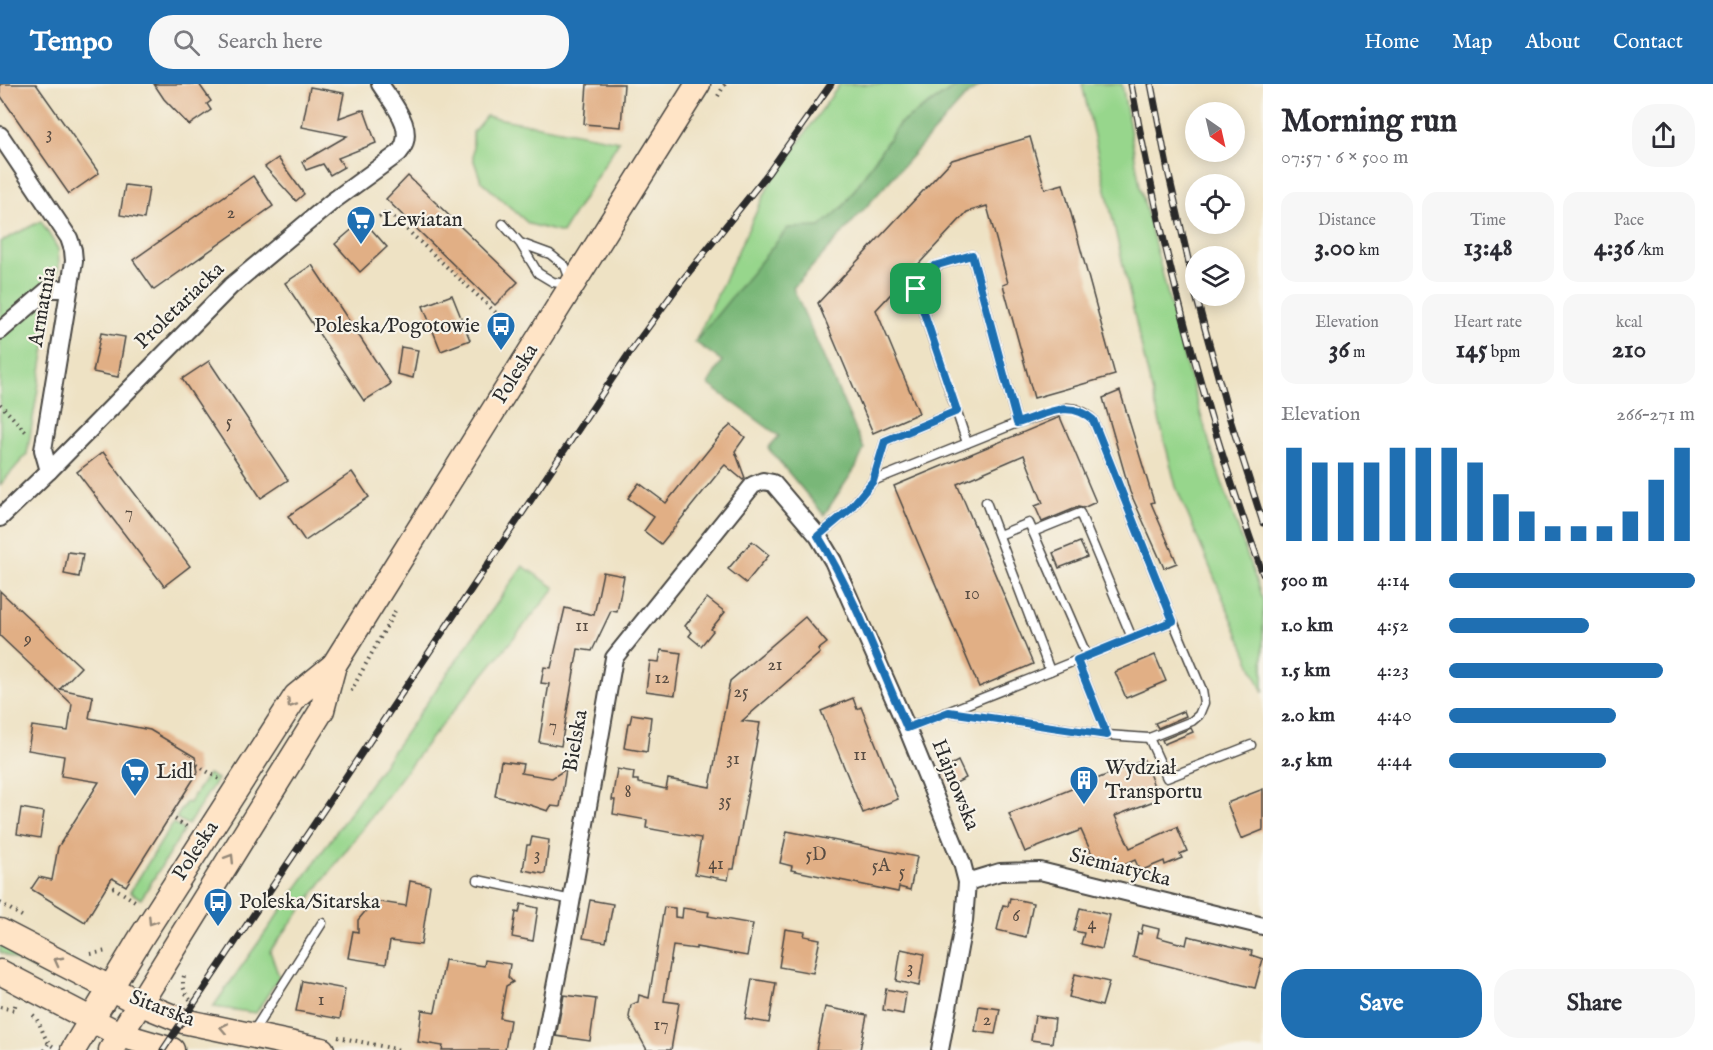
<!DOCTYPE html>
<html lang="en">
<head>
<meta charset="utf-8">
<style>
	body { margin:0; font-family:"IM FELL English",serif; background:#f7f7f7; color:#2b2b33; height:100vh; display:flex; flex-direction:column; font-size:22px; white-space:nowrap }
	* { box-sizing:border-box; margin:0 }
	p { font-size:20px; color:#7c7c81 }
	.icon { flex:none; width:33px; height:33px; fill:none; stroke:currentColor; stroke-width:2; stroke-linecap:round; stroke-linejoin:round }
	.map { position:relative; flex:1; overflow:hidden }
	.side { display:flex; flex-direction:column; background:#fff; width:450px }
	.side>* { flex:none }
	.needle { width:39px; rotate:146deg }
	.tools { position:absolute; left:1185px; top:18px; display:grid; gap:12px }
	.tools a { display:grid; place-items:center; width:60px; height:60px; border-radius:50%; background:#fff; box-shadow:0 3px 15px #0003; font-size:30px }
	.pin { position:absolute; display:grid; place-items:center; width:51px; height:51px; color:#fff; margin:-26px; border-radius:12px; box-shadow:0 3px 9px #0006 }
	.round { display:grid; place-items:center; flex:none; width:63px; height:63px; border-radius:24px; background:#f7f7f7 }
	.head { display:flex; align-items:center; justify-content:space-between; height:102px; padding:0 18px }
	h1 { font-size:33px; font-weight:800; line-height:45px }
	.stats { display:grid; grid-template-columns:repeat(3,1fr); gap:9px; height:102px; padding:6px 18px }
	.stats div { display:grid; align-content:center; border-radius:15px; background:#f7f7f7; text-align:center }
	.stats b { font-size:26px; font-weight:800 }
	.stats small { font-size:16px; font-weight:400 }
	.stats p { font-size:16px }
	.chart { height:168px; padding:12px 18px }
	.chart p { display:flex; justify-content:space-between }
	.chart svg { width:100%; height:108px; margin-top:6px; stroke:#1f6fb2; stroke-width:6 }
	.primary-button { display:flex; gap:12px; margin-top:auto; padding:12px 18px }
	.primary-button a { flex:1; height:69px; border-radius:24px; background:#1f6fb2; color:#fff; font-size:24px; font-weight:800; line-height:69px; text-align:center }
	.primary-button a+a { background:#f7f7f7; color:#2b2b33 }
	ul { padding:0 18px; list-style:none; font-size:20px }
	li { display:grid; grid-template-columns:96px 72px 1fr; align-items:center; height:45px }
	li i { height:15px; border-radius:8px; background:#1f6fb2 }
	header { display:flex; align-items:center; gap:36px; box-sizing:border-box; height:84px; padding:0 30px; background:#1f6fb2; color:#fff }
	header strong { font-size:28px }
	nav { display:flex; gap:33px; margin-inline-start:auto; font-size:21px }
	.search { width:420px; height:54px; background:#f7f7f7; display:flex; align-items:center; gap:15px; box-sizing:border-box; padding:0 21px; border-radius:24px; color:#7c7c81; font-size:22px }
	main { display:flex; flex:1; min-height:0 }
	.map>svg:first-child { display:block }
</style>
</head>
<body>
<header>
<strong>Tempo</strong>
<div class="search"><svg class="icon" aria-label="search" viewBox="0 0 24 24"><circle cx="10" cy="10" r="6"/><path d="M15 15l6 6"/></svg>Search here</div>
<nav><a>Home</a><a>Map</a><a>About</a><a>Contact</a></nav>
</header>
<main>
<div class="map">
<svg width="1263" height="966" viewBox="0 0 1263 966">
	<rect width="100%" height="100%" fill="#f7f3e8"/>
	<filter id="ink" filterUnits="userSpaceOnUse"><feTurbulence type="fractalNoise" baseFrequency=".0167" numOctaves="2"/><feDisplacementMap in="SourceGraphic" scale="12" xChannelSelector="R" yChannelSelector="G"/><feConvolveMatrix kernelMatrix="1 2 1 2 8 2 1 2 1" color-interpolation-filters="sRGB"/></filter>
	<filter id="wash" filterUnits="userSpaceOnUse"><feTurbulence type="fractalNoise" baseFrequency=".008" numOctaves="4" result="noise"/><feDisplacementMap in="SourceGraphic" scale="24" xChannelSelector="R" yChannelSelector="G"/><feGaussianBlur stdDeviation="1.35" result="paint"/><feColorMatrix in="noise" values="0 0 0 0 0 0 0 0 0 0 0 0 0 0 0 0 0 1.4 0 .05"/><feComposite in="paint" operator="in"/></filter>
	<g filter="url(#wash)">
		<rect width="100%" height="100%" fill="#eee2c4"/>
		<g fill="#97d68c" stroke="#61805c" stroke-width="1.5">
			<polygon points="840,0 960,0 899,40 843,123 820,143 788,145 695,258 770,99"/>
			<polygon points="1082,0 1122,0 1140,102 1184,274 1217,384 1263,517 1263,609 1176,403 1148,291"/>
			<polygon points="486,32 619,57 562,149 529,140 481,97 473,74 473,48"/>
			<polygon points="41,137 58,165 59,181 27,370 0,401 0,158"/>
			<polygon points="523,482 555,504 431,654 270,867 279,893 256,929 213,923"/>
			<polygon points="208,690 217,695 188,741 176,734 186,718 189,719"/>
			<polygon points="173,739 184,746 141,815 130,808"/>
			<polygon points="0,858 56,886 51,894 0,868"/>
		</g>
		<polygon fill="#79b778" stroke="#527152" stroke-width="1.5" points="960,0 983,0 967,11 793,204 864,365 856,383 824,431 768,364 779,352 708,300 722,277 695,258 788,144 820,143 843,123 899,40"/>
		<g id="blocks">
			<g fill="#e1af85">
				<polygon points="0,0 36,0 99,89 69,110 0,11"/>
				<polygon points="154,0 199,0 211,17 207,20 211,26 189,41 164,15"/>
				<polygon points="587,0 624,0 621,43 584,40"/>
				<polygon points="310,3 344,9 339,34 361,26 361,27 364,26 376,59 338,74 344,83 330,91 323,80 306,86 302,78 347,52 302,43"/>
				<polygon points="1030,53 1045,105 1063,100 1115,291 1034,314 1003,201 1008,199 987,122 967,128 876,226 919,329 873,349 818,219 952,76"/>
				<polygon points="278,74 304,110 296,117 265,83"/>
				<polygon points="253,92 273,122 154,206 133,176"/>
				<polygon points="408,92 518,198 495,221 386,115"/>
				<polygon points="125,101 149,104 144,135 120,131"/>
				<polygon points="363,136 387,163 360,188 335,160"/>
				<polygon points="312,181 391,300 364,317 285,199"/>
				<polygon points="452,211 470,256 441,267 423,222"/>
				<polygon points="101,249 125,253 118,293 93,288"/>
				<polygon points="401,263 418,266 413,294 397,290"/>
				<polygon points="209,277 288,396 261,414 182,295"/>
				<polygon points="1120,307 1154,418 1151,419 1177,479 1164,484 1130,408 1103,314"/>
				<polygon points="1060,333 1096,418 1083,424 1078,423 1042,438 1035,422 1043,419 1024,371 957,400 1033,580 979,603 894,402"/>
				<polygon points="731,341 745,353 735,367 745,394 743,396 725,381 723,383 661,460 644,447 654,433 628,414 639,399 666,419 722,349"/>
				<polygon points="103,368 190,482 164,502 77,388"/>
				<polygon points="352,388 369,413 305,457 288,432"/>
				<polygon points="752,457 769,471 746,499 728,485"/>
				<polygon points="1080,458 1087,473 1059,484 1053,469"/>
				<polygon points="68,468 83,470 79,493 64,490"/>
				<polygon points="603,488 624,492 617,528 611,527 592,567 578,565 561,662 539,658 549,600 541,599 544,583 551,584 565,524 594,531"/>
				<polygon points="0,507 81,583 60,605 93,612 89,634 150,646 195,673 198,688 126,802 112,794 85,838 31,805 39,793 52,796 58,763 99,698 61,692 64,672 28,666 32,642 68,647 72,620 0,552"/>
				<polygon points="707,514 725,528 711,545 713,547 701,562 689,552 692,548 685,542"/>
				<polygon points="805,533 827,559 818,566 820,569 742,637 760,639 734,785 730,785 728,796 695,790 701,754 646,744 647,736 613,730 615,716 612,716 617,685 634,688 633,696 638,696 638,699 666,705 668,695 710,703 730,597"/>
				<polygon points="661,566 681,569 675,611 646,607 650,577 659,578"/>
				<polygon points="1155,571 1166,597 1126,614 1115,588"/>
				<polygon points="853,614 857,625 861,623 898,715 863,729 821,627"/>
				<polygon points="1184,627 1186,632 1158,644 1155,639"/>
				<polygon points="632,630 651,633 647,668 624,664 628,639 630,639"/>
				<polygon points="1191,644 1193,648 1164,660 1162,656"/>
				<polygon points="1144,676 1159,715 1115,732 1130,764 1177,743 1187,767 1180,770 1182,774 1165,781 1164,777 1140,787 1135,776 1118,784 1096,779 1081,746 1025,768 1009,730"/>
				<polygon points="501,677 523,680 521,689 552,694 566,685 560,723 551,722 548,727 530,721 495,712"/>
				<polygon points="958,677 966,694 950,702 941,686"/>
				<polygon points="1263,705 1263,746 1241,755 1227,719"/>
				<polygon points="21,724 44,728 40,754 17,750"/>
				<polygon points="787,747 917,773 910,806 899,803 898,808 791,786 792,782 780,779"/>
				<polygon points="532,753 549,756 545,790 523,786 527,761 530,761"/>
				<polygon points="410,797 430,801 421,861 390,857 386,880 348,874 353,847 358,848 358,836 374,817 406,822"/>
				<polygon points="1010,814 1033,819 1026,853 997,846 1003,821 1008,822"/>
				<polygon points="590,816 613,820 606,858 583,854"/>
				<polygon points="521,820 538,824 533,857 512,853 516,828 519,829"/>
				<polygon points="664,823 675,824 675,833 682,834 683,824 709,828 708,832 753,840 747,872 696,863 696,865 673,862 664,917 679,919 671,966 647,966 629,933 631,921 638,918 639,911 649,914"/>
				<polygon points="1080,824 1110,831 1102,865 1081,860 1084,849 1074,847"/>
				<polygon points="1143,841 1159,845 1157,853 1186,861 1188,852 1252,867 1251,871 1263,875 1255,904 1133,873 1138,849 1141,850"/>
				<polygon points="785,845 805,848 804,852 820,855 813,889 779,883"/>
				<polygon points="901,865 924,870 919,902 896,897"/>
				<polygon points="445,876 484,882 485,876 510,880 508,893 513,898 506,902 500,934 510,936 505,966 442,966 443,962 418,958 422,926 435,928"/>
				<polygon points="1075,890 1109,898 1102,922 1069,913"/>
				<polygon points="752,895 776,899 769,939 745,935"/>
				<polygon points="302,897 345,905 340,935 296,927"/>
				<polygon points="886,905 906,909 903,930 883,926"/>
				<polygon points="564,911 596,915 590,957 556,952"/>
				<polygon points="979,922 1000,925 995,950 975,947"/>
				<polygon points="825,923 867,931 860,966 816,966"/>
				<polygon points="1035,932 1055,935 1052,959 1031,956"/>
			</g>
		</g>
	</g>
	<g filter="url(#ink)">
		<use href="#blocks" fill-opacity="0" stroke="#484642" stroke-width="1.5"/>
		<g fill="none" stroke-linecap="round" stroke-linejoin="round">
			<g stroke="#484642" stroke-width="11">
				<g id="lane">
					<polyline points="503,140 520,159 538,189 553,198 572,201 565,182 550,170 520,159"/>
					<polyline points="967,359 916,205 935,182 972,171 1017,339"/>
					<polyline points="873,397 885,357 957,327"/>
					<polyline points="999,451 1029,439 1033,448"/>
					<polyline points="818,452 849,426 873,397 1017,339 1067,324 1076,325 1085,329 1093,336 1173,537"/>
					<polyline points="1087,572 1033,448 1080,429 1132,554"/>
					<path d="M 1050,587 C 1091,570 1132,554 1173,537 L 1202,606 L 1204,619 L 1199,631 L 1192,637 L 1149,654 L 1107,651 L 1077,576"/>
					<polyline points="949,628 1107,651"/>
					<polyline points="907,644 1050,587 986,418"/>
					<polyline points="1149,654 1167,694 1251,661"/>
					<polyline points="478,796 572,816"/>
					<polyline points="253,948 322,839"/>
				</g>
			</g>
			<g stroke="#484642" stroke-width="20">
				<g id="street">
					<polyline points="0,51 69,154 73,166 74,177 43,366 49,387"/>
					<polyline points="0,247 49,205 69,205"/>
					<path d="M 0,434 L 52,384 L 231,202 L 333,117 L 399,69 C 418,46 393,20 380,0"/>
					<polyline points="967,798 1000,788 1040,787 1263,842"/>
					<polyline points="543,966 570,825 614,574 753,401 763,397 773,399 818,452 833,477 907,644 962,779 967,798 964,837 940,966"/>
				</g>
			</g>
			<g stroke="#484642" stroke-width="27">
				<g id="secondary">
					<polyline points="0,847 139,919 183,937 322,966"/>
					<polyline points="0,888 121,951 172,966"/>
					<polyline points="73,966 142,852 296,612 334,581"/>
					<polyline points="111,966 322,626 334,581 698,0"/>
				</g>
			</g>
			<g stroke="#484642" stroke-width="4" stroke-dasharray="1.5 4.5" stroke-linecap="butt">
				<polyline points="718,12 725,0"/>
				<polyline points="379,133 388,128 509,241"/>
				<polyline points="0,320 28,350"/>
				<polyline points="351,607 395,527"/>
				<polyline points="197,681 219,695"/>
				<polyline points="170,732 187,743"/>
				<polyline points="108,800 138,819"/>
				<polyline points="0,819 25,834"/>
				<polyline points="91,870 107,867"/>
				<path d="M 184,892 C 181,902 185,909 191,917"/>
				<polyline points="0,923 14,926 16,918"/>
				<path d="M 33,931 C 43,940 42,956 54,963"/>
				<polyline points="338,953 400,966"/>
				<polyline points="44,966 48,960"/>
			</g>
			<use href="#lane" stroke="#fff" stroke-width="8"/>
			<use href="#street" stroke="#fff" stroke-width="16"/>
			<use href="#secondary" stroke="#ffe4c6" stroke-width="24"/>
			<g stroke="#2b2b2b" stroke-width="7">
				<g id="rail">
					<path d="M 1131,0 C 1162,167 1205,331 1263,490"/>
					<polyline points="1151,0 1168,87 1196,210"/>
					<polyline points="1196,212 1229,332 1263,439"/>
					<polyline points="163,966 628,271 681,198 769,88 831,0"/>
				</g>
			</g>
			<use href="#rail" stroke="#f7f3e8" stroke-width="4.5" stroke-dasharray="14" stroke-linecap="butt"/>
		</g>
		<defs><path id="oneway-chevron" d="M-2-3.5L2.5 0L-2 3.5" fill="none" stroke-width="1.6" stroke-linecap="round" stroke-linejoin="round" transform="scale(1.5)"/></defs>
		<g stroke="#958878">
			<use href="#oneway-chevron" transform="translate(291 620) rotate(124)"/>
			<use href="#oneway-chevron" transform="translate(230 774) rotate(-58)"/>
			<use href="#oneway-chevron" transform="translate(152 837) rotate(123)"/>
			<use href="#oneway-chevron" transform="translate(58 877) rotate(-152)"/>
			<use href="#oneway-chevron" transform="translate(224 944) rotate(-169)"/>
		</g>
	</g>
	<g fill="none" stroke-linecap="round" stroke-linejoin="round" filter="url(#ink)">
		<g stroke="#fff" stroke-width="12">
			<path id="route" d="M 972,171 L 1017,339 C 1044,331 1069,314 1093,336 L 1173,537 L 1077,576 L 1107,651 L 949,628 L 907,644 C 879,580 855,512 818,452 L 849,426 L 873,397 L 885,357 L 957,327 L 916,205 L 934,182 Z"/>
		</g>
		<use href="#route" stroke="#1f6fb2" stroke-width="8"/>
	</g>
	<defs>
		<g id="supermarket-pin" transform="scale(1.5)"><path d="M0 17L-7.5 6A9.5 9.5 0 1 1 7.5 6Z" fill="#1f6fb2" stroke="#f7f3e8"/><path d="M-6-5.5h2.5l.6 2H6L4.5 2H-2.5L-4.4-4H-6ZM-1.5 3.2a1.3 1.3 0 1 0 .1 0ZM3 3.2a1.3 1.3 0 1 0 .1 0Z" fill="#fff"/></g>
		<g id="bus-pin" transform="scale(1.5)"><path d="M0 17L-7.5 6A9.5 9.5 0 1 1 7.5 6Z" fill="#1f6fb2" stroke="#f7f3e8"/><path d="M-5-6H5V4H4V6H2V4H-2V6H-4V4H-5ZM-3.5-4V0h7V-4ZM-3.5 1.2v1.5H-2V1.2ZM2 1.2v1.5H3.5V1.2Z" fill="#fff"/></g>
		<g id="building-pin" transform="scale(1.5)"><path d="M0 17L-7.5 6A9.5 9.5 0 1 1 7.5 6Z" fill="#1f6fb2" stroke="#f7f3e8"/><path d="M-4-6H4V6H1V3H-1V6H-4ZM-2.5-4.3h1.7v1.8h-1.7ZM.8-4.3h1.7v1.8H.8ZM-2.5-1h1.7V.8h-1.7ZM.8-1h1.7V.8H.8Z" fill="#fff"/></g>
	</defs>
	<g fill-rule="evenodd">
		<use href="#supermarket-pin" x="361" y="136"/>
		<use href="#bus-pin" x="501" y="242"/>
		<use href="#supermarket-pin" x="135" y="688"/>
		<use href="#building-pin" x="1084" y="696"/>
		<use href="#bus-pin" x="218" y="818"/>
	</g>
	<g text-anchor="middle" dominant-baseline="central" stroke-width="4.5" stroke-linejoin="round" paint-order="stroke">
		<g font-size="18" fill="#584c42">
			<text x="49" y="50">3</text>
			<text x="231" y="129">2</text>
			<text x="229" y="338">5</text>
			<text x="129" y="429">7</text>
			<text x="972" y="510">10</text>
			<text x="582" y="542">11</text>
			<text x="28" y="555">9</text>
			<text x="775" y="581">21</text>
			<text x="662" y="594">12</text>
			<text x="741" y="608">25</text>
			<text x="553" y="642">7</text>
			<text x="860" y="671">11</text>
			<text x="733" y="675">31</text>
			<text x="628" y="708">8</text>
			<text x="725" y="717">35</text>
			<text x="537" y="771">3</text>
			<text x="816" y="771">5D</text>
			<text x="716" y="780">41</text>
			<text x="881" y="782">5A</text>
			<text x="902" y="788">5</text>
			<text x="1016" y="832">6</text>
			<text x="1092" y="840">4</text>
			<text x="910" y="884">3</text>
			<text x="321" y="916">1</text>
			<text x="987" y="936">2</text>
			<text x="661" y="941">17</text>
		</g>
		<g font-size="21" fill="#2b2b2b" stroke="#f7f3e8" text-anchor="start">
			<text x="382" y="136">Lewiatan</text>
			<text x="480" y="242" text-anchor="end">Poleska/Pogotowie</text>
			<text x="1105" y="684">Wydział<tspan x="1105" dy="24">Transportu</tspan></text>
			<text x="156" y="688">Lidl</text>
			<text x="239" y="818">Poleska/Sitarska</text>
		</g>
		<g font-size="21" fill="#2b2b2b" stroke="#f7f3e8">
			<text transform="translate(180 222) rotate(-44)">Proletariacka</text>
			<text transform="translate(43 223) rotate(-80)">Armatnia</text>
			<text transform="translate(516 290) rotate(-58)">Poleska</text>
			<text transform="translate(576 657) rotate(-80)">Bielska</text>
			<text transform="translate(955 701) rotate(68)">Hajnowska</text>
			<text transform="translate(196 767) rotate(-57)">Poleska</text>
			<text transform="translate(1120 784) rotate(14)">Siemiatycka</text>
			<text transform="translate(162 925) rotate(21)">Sitarska</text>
		</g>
	</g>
</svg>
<div class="tools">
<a><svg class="needle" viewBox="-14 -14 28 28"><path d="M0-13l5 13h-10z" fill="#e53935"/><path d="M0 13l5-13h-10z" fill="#7c7c81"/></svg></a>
<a><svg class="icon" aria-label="locate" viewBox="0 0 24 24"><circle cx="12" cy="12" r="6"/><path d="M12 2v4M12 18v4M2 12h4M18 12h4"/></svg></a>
<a><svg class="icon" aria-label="layers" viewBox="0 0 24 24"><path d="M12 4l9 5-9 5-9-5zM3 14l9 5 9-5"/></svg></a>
</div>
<div class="pin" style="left:916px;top:205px;background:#1e9e55"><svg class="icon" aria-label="arrive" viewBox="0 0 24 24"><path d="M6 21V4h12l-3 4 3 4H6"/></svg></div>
</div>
<section class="side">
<div class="head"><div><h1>Morning run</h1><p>07:57 · 6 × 500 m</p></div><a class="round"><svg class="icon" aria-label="share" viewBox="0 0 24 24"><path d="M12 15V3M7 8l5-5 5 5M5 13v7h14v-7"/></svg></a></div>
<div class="stats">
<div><p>Distance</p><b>3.00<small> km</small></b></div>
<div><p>Time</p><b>13:48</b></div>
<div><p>Pace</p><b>4:36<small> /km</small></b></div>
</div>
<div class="stats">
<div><p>Elevation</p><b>36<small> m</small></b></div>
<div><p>Heart rate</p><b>145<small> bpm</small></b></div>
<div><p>kcal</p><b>210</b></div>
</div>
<div class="chart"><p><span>Elevation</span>266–271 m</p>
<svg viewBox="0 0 160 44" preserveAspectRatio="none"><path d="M5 44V6M15 44V12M25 44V12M35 44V12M45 44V6M55 44V6M65 44V6M75 44V12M85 44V25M95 44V32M105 44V38M115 44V38M125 44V38M135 44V32M145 44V19M155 44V6"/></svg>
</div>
<ul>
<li><b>500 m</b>4:14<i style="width:100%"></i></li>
<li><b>1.0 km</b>4:52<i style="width:57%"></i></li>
<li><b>1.5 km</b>4:23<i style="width:87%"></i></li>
<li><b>2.0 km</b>4:40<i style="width:68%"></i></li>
<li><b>2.5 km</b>4:44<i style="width:64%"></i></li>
</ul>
<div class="primary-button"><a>Save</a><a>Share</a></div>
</section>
</main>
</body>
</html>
